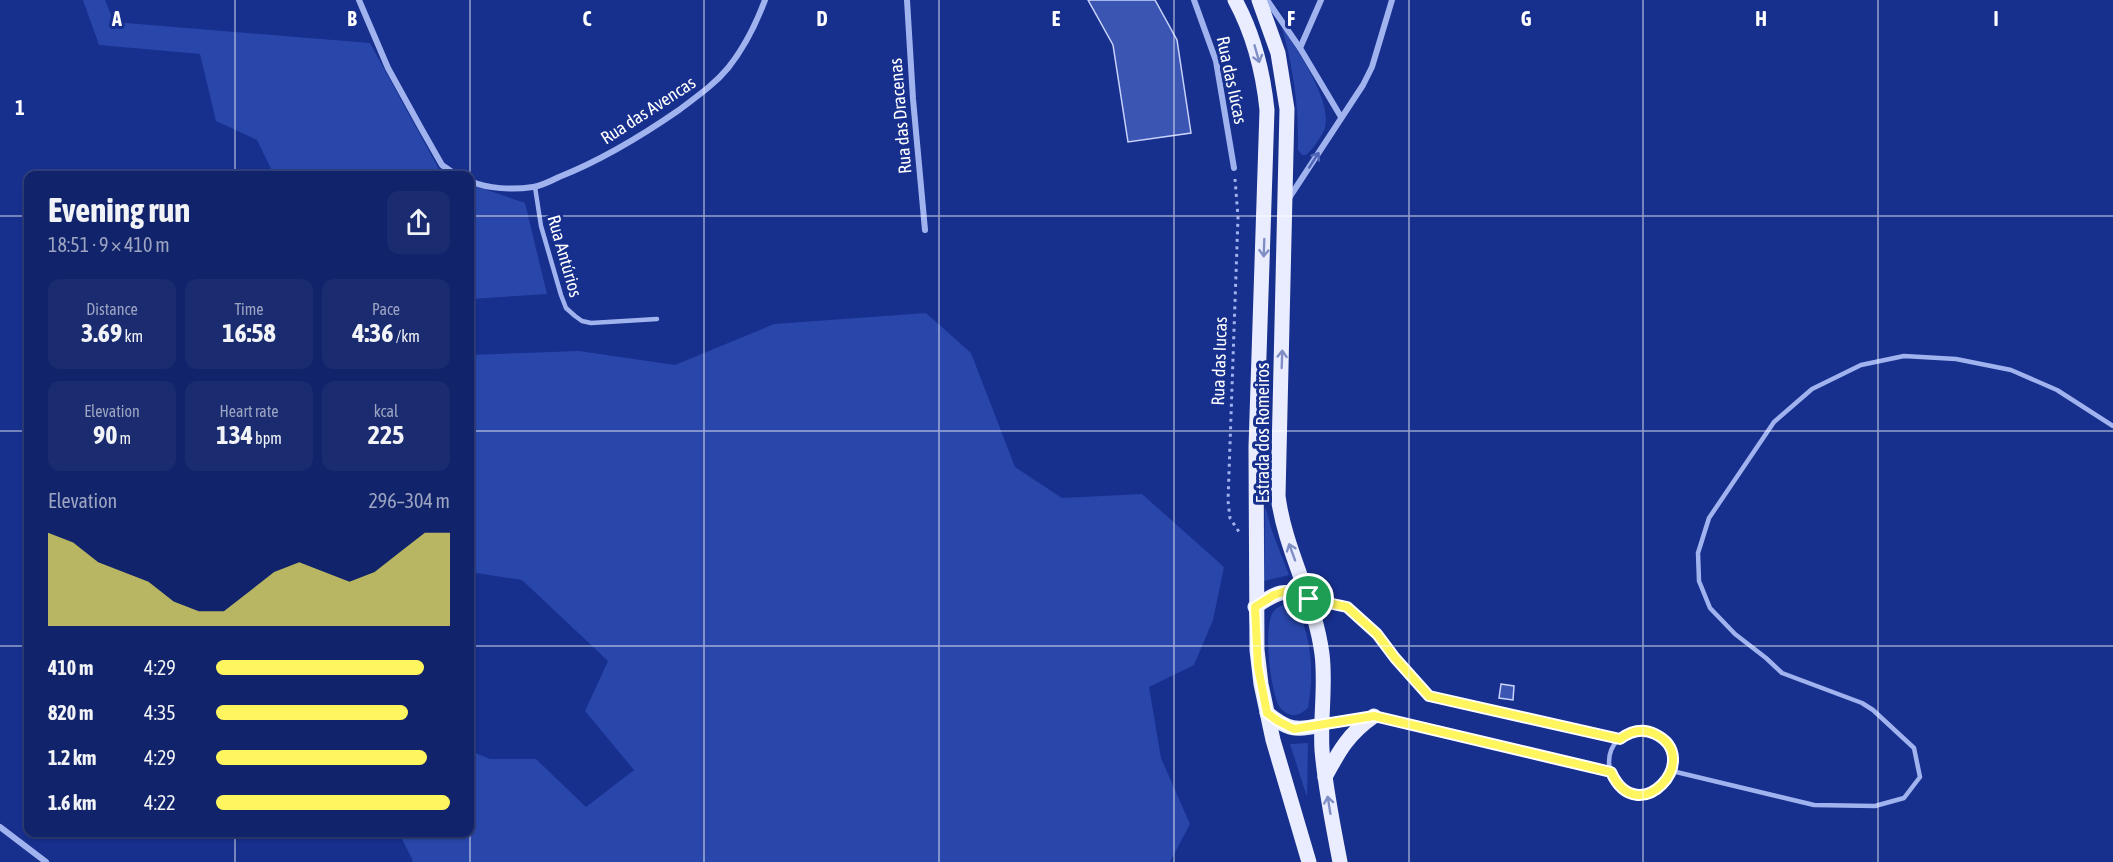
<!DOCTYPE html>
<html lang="en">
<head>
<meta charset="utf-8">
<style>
	body { margin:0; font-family:"Asap Condensed",sans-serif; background:#1a2b70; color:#f1f3f6; height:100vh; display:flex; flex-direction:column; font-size:22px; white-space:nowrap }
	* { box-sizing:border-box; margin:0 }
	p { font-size:20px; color:#9ca4c1 }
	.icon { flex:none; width:33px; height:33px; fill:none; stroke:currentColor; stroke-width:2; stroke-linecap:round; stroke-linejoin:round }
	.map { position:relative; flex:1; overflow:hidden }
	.panel { position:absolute; left:24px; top:171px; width:450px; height:666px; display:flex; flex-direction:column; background:#11236a; border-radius:12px; box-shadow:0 2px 4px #0004,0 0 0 2px #30407e }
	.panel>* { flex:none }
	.pin { position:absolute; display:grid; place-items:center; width:51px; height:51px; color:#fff; margin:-26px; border:3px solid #fff; border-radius:50%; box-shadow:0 2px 6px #0007 }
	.round { display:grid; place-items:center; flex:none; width:63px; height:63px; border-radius:12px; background:#1a2b70 }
	.head { display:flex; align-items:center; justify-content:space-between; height:102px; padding:0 24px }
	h1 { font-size:33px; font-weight:700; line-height:45px }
	.figures { display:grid; grid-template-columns:repeat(3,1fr); gap:9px; height:102px; padding:6px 24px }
	.figures div { display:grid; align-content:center; border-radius:12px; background:#1a2b70; text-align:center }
	.figures b { font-size:26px; font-weight:700 }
	.figures small { font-size:16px; font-weight:400 }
	.figures p { font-size:16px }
	.chart { height:168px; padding:12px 24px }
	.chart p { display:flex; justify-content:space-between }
	.chart svg { width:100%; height:108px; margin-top:6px; fill:#fff55f; opacity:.7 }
	ul { padding:0 24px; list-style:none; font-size:20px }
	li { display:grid; grid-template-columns:96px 72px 1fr; align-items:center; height:45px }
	li i { height:15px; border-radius:8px; background:#fff55f }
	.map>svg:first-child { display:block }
</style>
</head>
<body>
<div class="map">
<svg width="2113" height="862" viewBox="0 0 2113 862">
	<rect width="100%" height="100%" fill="#172f8d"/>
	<g fill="#2946ab">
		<polygon points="83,0 105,0 114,22 370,43 441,173 446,175 274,175 257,140 216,121 200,54 99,45"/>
		<path d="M 1281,24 C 1295,47 1333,101 1325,128 C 1322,136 1313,149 1306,155 L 1302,155 L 1298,150 C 1299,106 1293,66 1281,24 Z"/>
		<polygon points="470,184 525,203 547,294 470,299"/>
		<polygon points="926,313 971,353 1015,467 1062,498 1142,494 1224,567 1213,620 1194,665 1149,687 1161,758 1190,824 1170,862 411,862 413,861 399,833 470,832 470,751 490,759 536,759 586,807 634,770 585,711 608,661 522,580 470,572 470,355 579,351 675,365 774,324"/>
		<polygon points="1265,506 1272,531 1289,575 1264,581"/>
		<path d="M 1285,604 L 1298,610 C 1312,642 1314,674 1308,708 C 1303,712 1298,716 1292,715 C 1286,714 1280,709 1278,704 C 1270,685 1263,629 1273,612 C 1276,608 1280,606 1285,604 Z"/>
		<polygon points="1308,743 1307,797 1290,744"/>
	</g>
	<g fill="#3b55b3" stroke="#c8d3fb" stroke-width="1.5">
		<polygon points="1088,0 1155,0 1177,40 1191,133 1128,142 1113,45"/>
		<polygon points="1501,684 1514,686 1513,700 1499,698"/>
	</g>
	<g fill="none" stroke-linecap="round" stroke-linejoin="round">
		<polyline stroke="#a1b3ef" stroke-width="3" stroke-dasharray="3 4.5" stroke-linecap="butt" points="1235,179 1238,217 1228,501 1230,518 1241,535"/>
		<g stroke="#a1b3ef" stroke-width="4.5">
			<polyline points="535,187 541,226 561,295 566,308 575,316 582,321 591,323 657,319"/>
			<polyline points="1313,600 1347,607 1377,634 1395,658 1429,696 1620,739"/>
			<polyline points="1377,717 1611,772"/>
			<polyline points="1324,725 1363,718"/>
			<circle cx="1641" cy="762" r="32"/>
			<polyline points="1672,771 1814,805 1875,806 1904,798 1920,777 1914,748 1873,710 1862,703 1782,673 1766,658 1735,634 1710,608 1699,581 1698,553 1709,518 1774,422 1812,389 1861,365 1904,356 1956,359 2011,370 2057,390 2113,426"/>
		</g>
		<g stroke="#a1b3ef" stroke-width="6">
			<polyline points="359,0 388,68 421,128 442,165 458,176"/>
			<polyline points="907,0 913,99 925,230"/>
			<polyline points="1194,0 1216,61 1234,168"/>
			<polyline points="1267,0 1300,48 1341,117"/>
			<polyline points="1300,48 1321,0"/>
			<path d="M 470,181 C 488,189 513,190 533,187 C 541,186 551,181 559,177 C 602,160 640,137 679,110 C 696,97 714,85 728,68 C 744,48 756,24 765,0"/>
			<polyline points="1289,198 1363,85 1372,67 1392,0"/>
			<polyline points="0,827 46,862"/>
		</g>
		<g stroke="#e9edff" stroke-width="15">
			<path d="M 1235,0 C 1254,35 1263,71 1267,110 L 1256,447 L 1257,650 L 1261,684 L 1273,740 L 1309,862"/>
			<path d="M 1259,0 L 1278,53 L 1287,109 L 1278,496 C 1285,551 1315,599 1322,654 C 1326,686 1320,718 1322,750 C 1325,787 1333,825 1340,862"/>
			<path d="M 1255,607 C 1277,592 1285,587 1309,599"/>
			<path d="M 1267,713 C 1288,730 1296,731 1321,725"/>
			<path d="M 1325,777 C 1339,751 1349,733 1374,716"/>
		</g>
	</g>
	<defs><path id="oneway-shaft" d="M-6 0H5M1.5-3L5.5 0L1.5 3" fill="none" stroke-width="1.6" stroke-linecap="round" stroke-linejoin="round" transform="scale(1.5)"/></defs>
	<g stroke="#808ec6">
		<use href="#oneway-shaft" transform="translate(1257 54) rotate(74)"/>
		<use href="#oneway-shaft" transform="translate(1264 248) rotate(92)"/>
		<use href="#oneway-shaft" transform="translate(1282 359) rotate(-88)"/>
		<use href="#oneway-shaft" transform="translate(1292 552) rotate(-110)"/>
		<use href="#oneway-shaft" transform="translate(1329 805) rotate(-99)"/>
	</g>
	<use stroke="#4e64b4" href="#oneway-shaft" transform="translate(1314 160) rotate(-57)"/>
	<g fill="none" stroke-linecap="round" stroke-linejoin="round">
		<g stroke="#fff" stroke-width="12">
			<path id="route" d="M 1286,591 L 1296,592 L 1309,599 L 1347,607 L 1377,634 L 1395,658 L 1429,696 L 1620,739 C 1631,731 1643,728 1655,734 C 1705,758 1638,832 1611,772 L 1374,716 L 1294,729 L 1278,721 L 1267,713 L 1258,667 L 1255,607 L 1274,595 Z"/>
		</g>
		<use href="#route" stroke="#fff55f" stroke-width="8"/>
	</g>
	<path fill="none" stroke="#fff" stroke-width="1.5" stroke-opacity="0.55" d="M 235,0 L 235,176M 470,0 L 470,862M 704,0 L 704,862M 939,0 L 939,862M 1174,0 L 1174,862M 1409,0 L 1409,862M 1643,0 L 1643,862M 1878,0 L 1878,862M 0,216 L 28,216M 470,216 L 2113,216M 0,431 L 28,431M 470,431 L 2113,431M 0,646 L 28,646M 470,646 L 2113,646M 235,832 L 235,862"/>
	<g text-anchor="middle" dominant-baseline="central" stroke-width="6" stroke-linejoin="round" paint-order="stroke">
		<g font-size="18" fill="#fff" stroke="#172f8d">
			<text transform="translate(1232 80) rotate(78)">Rua das Iúcas</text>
			<text transform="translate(648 110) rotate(-33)">Rua das Avencas</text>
			<text transform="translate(900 116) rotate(-95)">Rua das Dracenas</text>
			<text transform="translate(565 256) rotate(74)">Rua Antúrios</text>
			<text transform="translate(1219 361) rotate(-88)">Rua das Iucas</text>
			<text transform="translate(1262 433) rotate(-90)">Estrada dos Romeiros</text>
		</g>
	</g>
	<g font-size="20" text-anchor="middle" font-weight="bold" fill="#fff" stroke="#172f8d" stroke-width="6" stroke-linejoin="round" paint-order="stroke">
		<text x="117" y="26">A</text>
		<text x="352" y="26">B</text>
		<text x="587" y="26">C</text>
		<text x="822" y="26">D</text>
		<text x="1056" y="26">E</text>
		<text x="1291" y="26">F</text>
		<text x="1526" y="26">G</text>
		<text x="1761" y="26">H</text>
		<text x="1996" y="26">I</text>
		<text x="20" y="115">1</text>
	</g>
</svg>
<div class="pin" style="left:1309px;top:599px;background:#1e9e55"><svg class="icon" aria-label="arrive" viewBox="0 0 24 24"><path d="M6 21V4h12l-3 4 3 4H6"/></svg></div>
<section class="panel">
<div class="head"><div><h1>Evening run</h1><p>18:51 · 9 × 410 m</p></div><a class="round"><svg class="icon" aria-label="share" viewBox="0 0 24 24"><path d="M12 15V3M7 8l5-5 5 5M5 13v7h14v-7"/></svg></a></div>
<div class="figures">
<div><p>Distance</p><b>3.69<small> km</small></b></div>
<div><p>Time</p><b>16:58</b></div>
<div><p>Pace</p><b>4:36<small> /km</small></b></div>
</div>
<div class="figures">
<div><p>Elevation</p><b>90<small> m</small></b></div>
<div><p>Heart rate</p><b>134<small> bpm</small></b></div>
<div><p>kcal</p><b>225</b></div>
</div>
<div class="chart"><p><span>Elevation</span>296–304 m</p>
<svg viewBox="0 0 160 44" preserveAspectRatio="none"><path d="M0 44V6L10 10L20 18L30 22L40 26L50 34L60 38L70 38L80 30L90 22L100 18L110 22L120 26L130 22L140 14L150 6L160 6V44z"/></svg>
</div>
<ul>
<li><b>410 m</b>4:29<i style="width:89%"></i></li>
<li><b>820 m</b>4:35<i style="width:82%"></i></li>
<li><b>1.2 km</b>4:29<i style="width:90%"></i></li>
<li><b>1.6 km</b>4:22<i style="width:100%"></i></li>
</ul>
</section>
</div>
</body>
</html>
